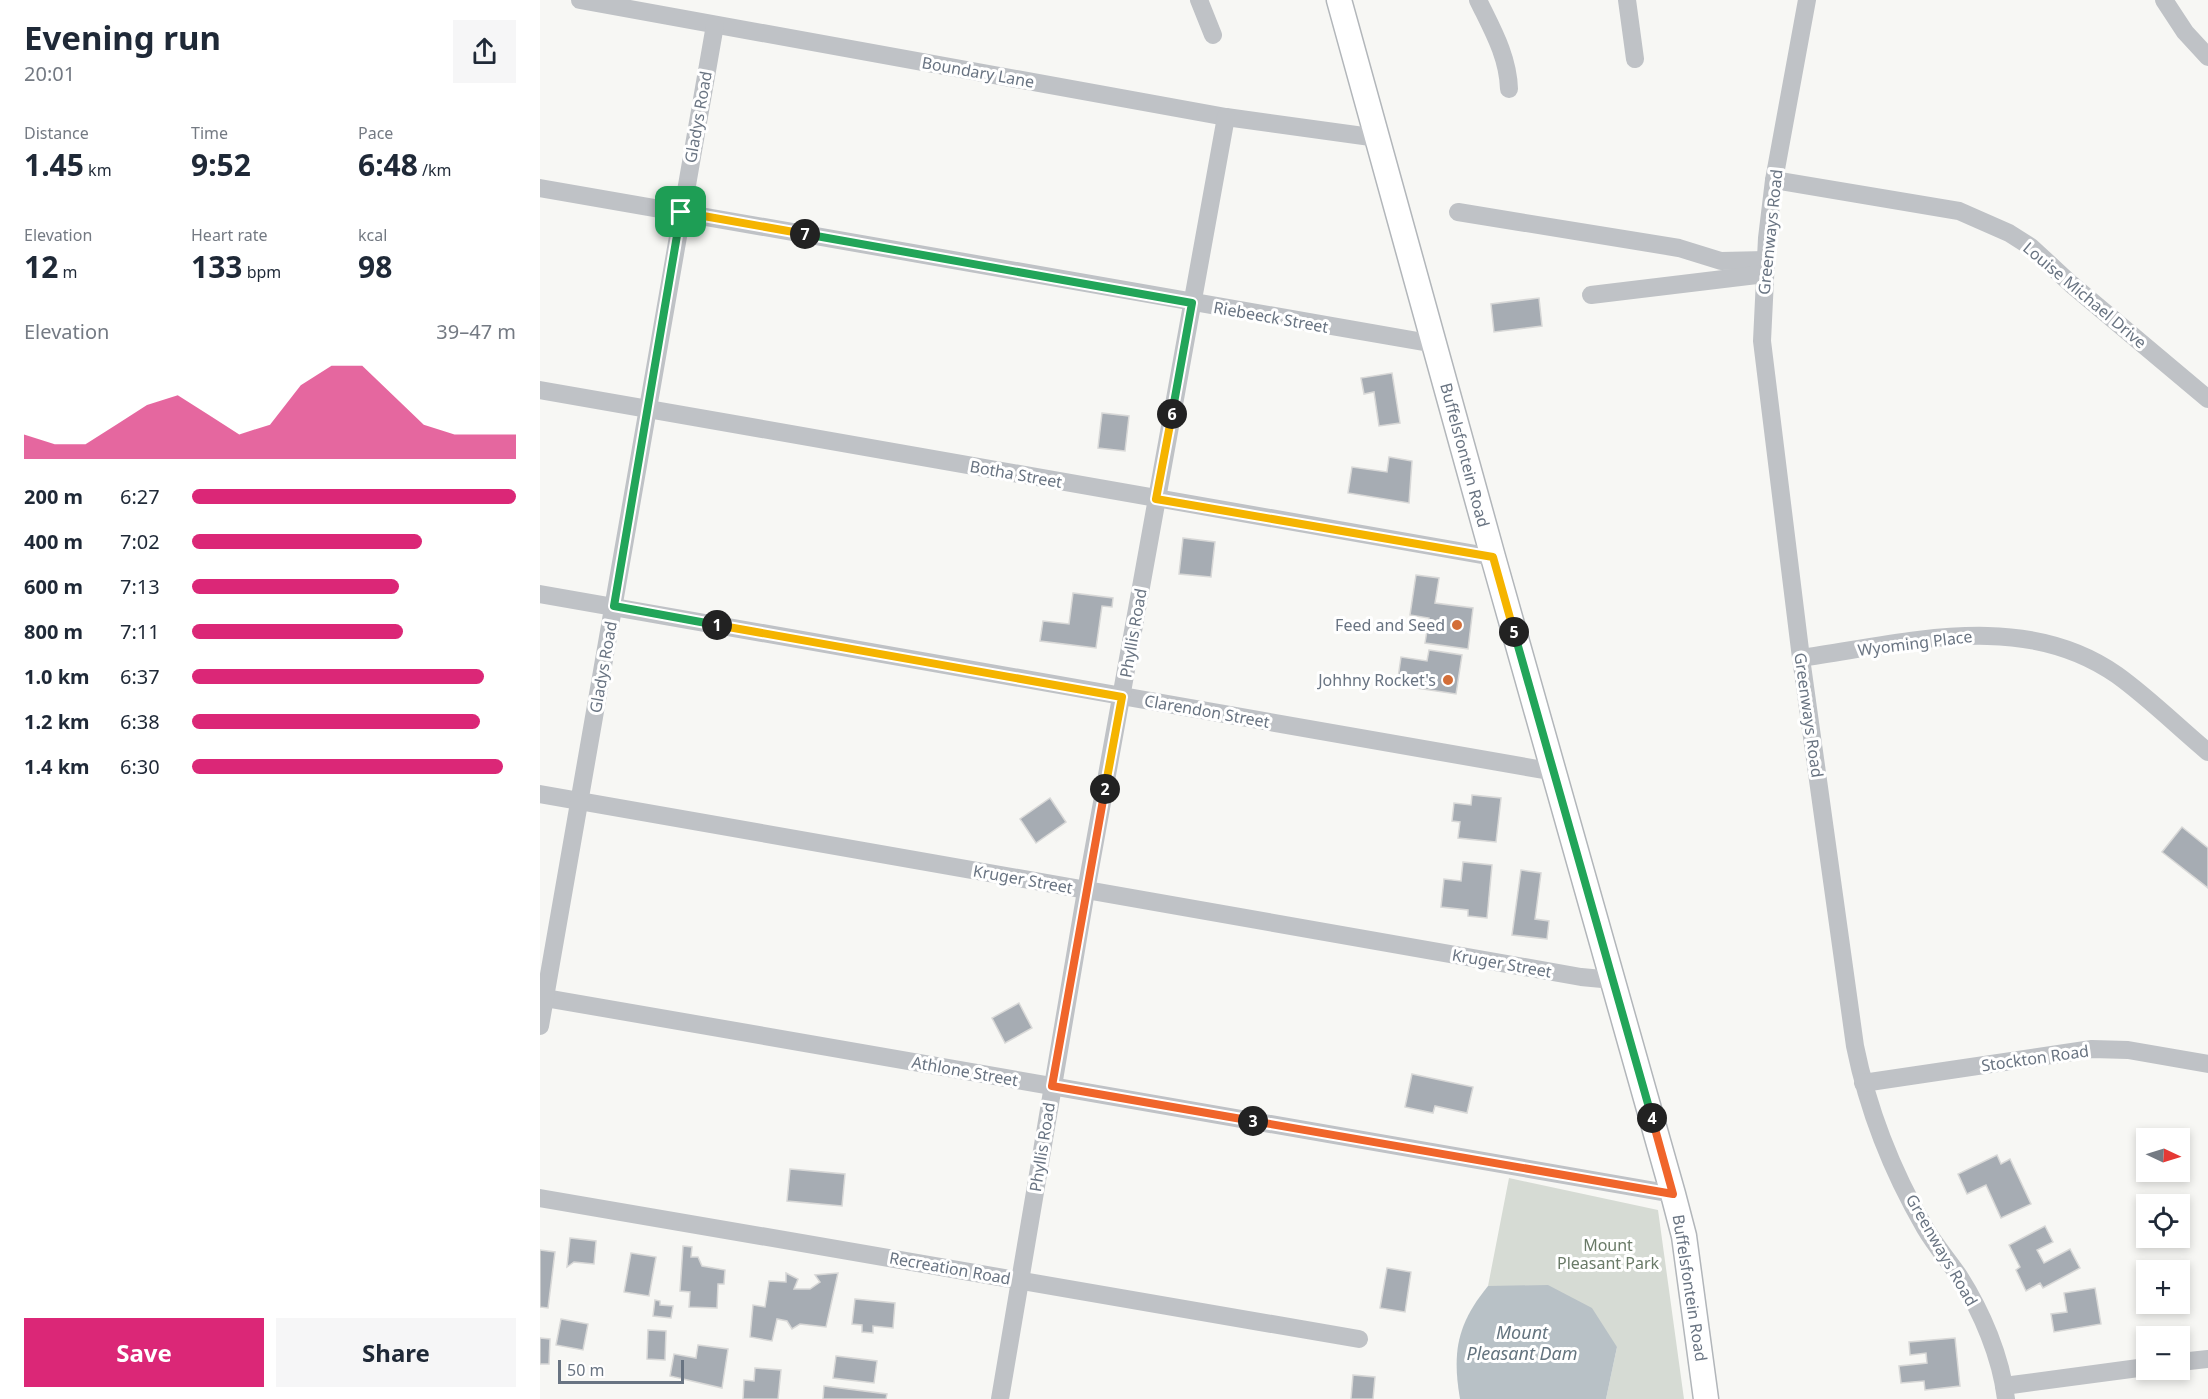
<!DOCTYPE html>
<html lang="en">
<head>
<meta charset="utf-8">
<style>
	body { margin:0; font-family:"Noto Sans",sans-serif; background:#f6f6f7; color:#1f2937; height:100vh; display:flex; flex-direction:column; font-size:22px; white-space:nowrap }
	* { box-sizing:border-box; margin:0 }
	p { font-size:20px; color:#747a83 }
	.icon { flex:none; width:33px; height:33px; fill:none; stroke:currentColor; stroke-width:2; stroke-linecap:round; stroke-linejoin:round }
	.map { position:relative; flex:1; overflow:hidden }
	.side { display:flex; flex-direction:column; background:#fff; width:540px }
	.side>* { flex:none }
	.needle { width:39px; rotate:94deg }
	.fabs { position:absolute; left:1596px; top:1128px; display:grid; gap:12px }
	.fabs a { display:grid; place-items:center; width:54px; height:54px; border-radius:0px; background:#fff; box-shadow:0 3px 9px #0003; font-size:30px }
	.scale { position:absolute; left:18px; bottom:15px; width:126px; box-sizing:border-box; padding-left:6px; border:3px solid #697482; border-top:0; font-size:16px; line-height:21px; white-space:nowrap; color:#697482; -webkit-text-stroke:4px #fff; paint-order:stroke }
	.pin { position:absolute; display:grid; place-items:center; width:51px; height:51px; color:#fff; margin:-26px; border-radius:12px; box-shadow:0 3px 9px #0006 }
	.km { position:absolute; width:30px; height:30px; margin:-15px; border-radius:50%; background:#222; color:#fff; font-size:16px; line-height:30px; text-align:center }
	.round { display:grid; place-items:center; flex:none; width:63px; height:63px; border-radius:0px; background:#f6f6f7 }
	.headline { display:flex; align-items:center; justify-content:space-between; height:102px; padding:0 24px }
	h1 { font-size:33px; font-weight:700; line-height:45px }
	.figures { display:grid; grid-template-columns:repeat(3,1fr); gap:9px; height:102px; padding:6px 24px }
	.figures div { display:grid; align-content:center }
	.figures b { font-size:30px; font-weight:700 }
	.figures small { font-size:16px; font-weight:400 }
	.figures p { font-size:16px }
	.chart { height:168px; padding:12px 24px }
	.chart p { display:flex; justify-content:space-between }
	.chart svg { width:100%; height:108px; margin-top:6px; fill:#db2777; opacity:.7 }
	.action { display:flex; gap:12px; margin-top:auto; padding:12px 24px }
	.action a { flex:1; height:69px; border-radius:0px; background:#db2777; color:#fff; font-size:24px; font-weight:700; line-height:69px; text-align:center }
	.action a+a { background:#f6f6f7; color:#1f2937 }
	ul { padding:0 24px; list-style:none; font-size:20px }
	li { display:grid; grid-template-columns:96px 72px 1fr; align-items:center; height:45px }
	li i { height:15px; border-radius:8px; background:#db2777 }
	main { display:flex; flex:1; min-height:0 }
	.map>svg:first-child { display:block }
</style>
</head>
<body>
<main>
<section class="side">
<div class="headline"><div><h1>Evening run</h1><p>20:01</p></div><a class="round"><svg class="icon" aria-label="share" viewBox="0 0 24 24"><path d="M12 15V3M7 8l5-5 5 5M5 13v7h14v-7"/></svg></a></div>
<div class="figures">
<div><p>Distance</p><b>1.45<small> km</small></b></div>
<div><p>Time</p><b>9:52</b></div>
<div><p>Pace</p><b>6:48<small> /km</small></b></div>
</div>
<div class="figures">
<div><p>Elevation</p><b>12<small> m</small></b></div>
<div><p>Heart rate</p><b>133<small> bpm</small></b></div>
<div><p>kcal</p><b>98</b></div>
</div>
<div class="chart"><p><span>Elevation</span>39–47 m</p>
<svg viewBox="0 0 160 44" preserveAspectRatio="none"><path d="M0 44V34L10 38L20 38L30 30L40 22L50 18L60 26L70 34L80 30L90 14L100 6L110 6L120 18L130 30L140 34L150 34L160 34V44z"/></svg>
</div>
<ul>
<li><b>200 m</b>6:27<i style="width:100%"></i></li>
<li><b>400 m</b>7:02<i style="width:71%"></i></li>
<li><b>600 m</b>7:13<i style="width:64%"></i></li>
<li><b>800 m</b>7:11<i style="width:65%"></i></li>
<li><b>1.0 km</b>6:37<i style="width:90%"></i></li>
<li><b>1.2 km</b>6:38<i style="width:89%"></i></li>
<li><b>1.4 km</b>6:30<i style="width:96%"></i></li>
</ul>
<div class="action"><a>Save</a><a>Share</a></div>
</section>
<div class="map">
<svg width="1668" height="1399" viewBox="0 0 1668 1399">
	<rect width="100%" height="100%" fill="#f7f7f4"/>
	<polygon fill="#d6dbd4" points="969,1178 1118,1210 1144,1399 1066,1399 1077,1347 948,1286"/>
	<path fill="#b8c1c6" d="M 1008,1285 L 1052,1308 L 1077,1347 L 1066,1399 L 920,1399 C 912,1352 917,1324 948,1286 Z"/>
	<g fill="#a6acb3" stroke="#d8d8d7" stroke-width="1.5">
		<polygon points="999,298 1002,326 954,332 951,304"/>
		<polygon points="852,373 860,423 839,426 834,392 824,394 821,378"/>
		<polygon points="562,413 589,416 585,451 558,448"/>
		<polygon points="849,457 872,461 869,503 808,493 812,467 847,472"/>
		<polygon points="643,538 675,542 671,577 639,574"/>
		<polygon points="876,575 899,578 895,603 933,608 928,649 885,643 889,618 870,615"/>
		<polygon points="533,593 573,598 572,607 562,606 556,648 500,641 503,621 529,624"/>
		<polygon points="889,650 922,655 916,694 857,685 861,657 887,661"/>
		<polygon points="932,795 961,798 956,842 918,838 920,822 912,821 914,803 931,805"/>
		<polygon points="510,798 526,822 496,843 480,819"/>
		<polygon points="1642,827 1668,848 1668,888 1622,852"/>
		<polygon points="923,862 952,865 947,918 928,916 928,910 901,907 904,879 921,881"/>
		<polygon points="981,870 1001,873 995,919 1009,921 1007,939 972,935"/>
		<polygon points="479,1003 492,1028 465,1043 452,1018"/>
		<polygon points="872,1074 933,1087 927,1113 895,1106 893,1113 865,1107"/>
		<polygon points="1457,1155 1461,1164 1470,1159 1491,1204 1461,1218 1446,1185 1427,1194 1418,1174"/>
		<polygon points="250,1169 305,1174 302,1206 247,1201"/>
		<polygon points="1505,1226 1513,1242 1497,1250 1504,1263 1530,1249 1540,1268 1503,1288 1500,1283 1486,1291 1476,1270 1480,1267 1469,1245"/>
		<polygon points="30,1238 56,1241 54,1264 34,1262 27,1267"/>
		<polygon points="143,1246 152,1247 151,1257 158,1257 162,1266 185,1270 184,1284 178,1284 177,1308 149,1307 150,1292 140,1291"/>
		<polygon points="0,1250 15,1252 8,1308 0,1307"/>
		<polygon points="91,1253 116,1257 109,1296 84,1292"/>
		<polygon points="847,1268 871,1272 865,1312 840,1308"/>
		<polygon points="246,1273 258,1279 254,1289 270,1289 280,1282 275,1275 298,1273 286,1327 260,1324 252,1329 247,1321 237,1319 232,1341 210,1337 213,1305 225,1307 229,1281 246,1282"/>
		<polygon points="1555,1288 1561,1324 1514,1332 1511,1314 1527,1312 1524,1293"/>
		<polygon points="315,1299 355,1303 353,1328 333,1326 333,1333 322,1332 322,1325 312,1324"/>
		<polygon points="115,1300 120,1301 120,1305 133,1306 131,1318 113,1316"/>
		<polygon points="21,1319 48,1324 43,1350 16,1345"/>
		<polygon points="108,1330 126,1331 125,1360 107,1359"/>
		<polygon points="0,1338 10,1339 9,1364 0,1364"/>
		<polygon points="1415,1338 1420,1386 1385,1390 1384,1381 1361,1383 1359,1366 1387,1363 1386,1353 1370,1355 1369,1342"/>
		<polygon points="158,1345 188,1349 182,1388 130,1376 134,1354 156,1358"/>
		<polygon points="296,1356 337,1361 334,1383 293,1378"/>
		<polygon points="215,1368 241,1370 238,1399 203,1399 204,1380 214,1381"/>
		<polygon points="813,1375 835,1377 833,1399 811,1399"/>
		<polygon points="284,1386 347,1394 346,1399 283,1399"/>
	</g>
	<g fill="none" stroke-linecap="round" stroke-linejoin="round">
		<g stroke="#b2b6ba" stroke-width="27">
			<polyline id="major" points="799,0 953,557 1133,1194 1144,1236 1166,1399"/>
		</g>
		<g stroke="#bfc2c6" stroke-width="18">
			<polyline points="40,0 686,117 838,138"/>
			<polyline points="659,0 673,35"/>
			<path d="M 938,0 C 952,29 968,56 969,89"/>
			<polyline points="1087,0 1095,59"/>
			<path d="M 1267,0 L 1234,180 L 1227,238 L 1222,341 L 1261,658 L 1315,1046 C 1328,1110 1352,1171 1385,1228 C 1395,1245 1408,1260 1419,1276 C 1442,1312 1461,1357 1466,1399"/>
			<polyline points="1624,0 1645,32 1668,57"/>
			<polyline points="1234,180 1419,211 1469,233 1491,247 1531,284 1668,399"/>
			<polyline points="0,188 895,344"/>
			<polyline points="918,212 1139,248 1181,261 1226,260"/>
			<polyline points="1051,295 1225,274"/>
			<polyline points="0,390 953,557"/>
			<polyline points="0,594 1015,772"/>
			<path d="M 1261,658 C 1366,643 1483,609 1577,675 C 1609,698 1638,727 1668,752"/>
			<polyline points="0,794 1041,977 1073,980"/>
			<polyline points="0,997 1133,1194"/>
			<polyline points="0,1026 175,25"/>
			<polyline points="1323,1083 1552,1049 1588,1050 1668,1064"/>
			<polyline points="0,1198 819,1339"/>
			<polyline points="1640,1362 1668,1359"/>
			<polyline points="1464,1386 1606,1367"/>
			<polyline points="460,1399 546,891 686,117"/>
		</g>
		<use href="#major" stroke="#fff" stroke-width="24"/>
	</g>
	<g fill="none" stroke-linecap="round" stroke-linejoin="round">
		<g stroke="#fff" stroke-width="12">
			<polyline id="split-1" points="141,212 74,606 177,625"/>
		</g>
		<g stroke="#fff" stroke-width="12">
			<polyline id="split-2" points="177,625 582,697 565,789"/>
		</g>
		<g stroke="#fff" stroke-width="12">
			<polyline id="split-3" points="565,789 512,1086 713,1121"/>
		</g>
		<g stroke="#fff" stroke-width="12">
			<polyline id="split-4" points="713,1121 1133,1194 1112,1118"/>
		</g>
		<g stroke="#fff" stroke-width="12">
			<polyline id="split-5" points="974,632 1112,1118"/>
		</g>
		<g stroke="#fff" stroke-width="12">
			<polyline id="split-6" points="632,414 616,499 953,557 974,632"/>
		</g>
		<g stroke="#fff" stroke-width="12">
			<polyline id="split-7" points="265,234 652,303 632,414"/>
		</g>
		<g stroke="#fff" stroke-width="12">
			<polyline id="split-8" points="141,212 265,234"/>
		</g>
		<use href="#split-1" stroke="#22a559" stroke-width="8"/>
		<use href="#split-2" stroke="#f5b400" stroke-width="8"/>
		<use href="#split-3" stroke="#f0652b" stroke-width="8"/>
		<use href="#split-4" stroke="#f0652b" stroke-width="8"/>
		<use href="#split-5" stroke="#22a559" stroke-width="8"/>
		<use href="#split-6" stroke="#f5b400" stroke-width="8"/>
		<use href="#split-7" stroke="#22a559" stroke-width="8"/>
		<use href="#split-8" stroke="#f5b400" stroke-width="8"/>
	</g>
	<g fill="#d36e38" stroke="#fff" stroke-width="2">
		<circle cx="917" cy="625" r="6"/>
		<circle cx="908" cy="680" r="6"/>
	</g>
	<g text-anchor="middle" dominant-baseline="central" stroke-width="6" stroke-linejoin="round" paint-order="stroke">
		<g font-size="16" fill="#697482" stroke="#fff">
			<text transform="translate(438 72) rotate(10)">Boundary Lane</text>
			<text transform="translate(158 117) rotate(-80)">Gladys Road</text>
			<text transform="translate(1230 232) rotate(-84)">Greenways Road</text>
			<text transform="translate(1545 295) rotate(40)">Louise Michael Drive</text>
			<text transform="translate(731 317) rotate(10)">Riebeeck Street</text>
			<text transform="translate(925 455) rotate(75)">Buffelsfontein Road</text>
			<text transform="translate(476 474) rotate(10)">Botha Street</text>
			<text transform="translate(593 633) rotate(-80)">Phyllis Road</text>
			<text transform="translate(1375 643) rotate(-7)">Wyoming Place</text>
			<text transform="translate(63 667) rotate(-80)">Gladys Road</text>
			<text transform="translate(667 711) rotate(10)">Clarendon Street</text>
			<text transform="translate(1269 715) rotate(82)">Greenways Road</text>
			<text transform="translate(483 879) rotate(10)">Kruger Street</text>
			<text transform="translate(962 963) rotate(10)">Kruger Street</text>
			<text transform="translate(1495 1058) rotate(-8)">Stockton Road</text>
			<text transform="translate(425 1071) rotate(10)">Athlone Street</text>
			<text transform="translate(502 1147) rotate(-81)">Phyllis Road</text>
			<text transform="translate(1402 1250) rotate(60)">Greenways Road</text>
			<text transform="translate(410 1268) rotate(10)">Recreation Road</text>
			<text transform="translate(1150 1288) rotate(81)">Buffelsfontein Road</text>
		</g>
		<g font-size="16" fill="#697482" stroke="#fff" text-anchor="end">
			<text x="905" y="625">Feed and Seed</text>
			<text x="896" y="680">Johhny Rocket's</text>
		</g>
		<g font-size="16" fill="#697a67" stroke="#fff">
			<text x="1068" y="1245">Mount<tspan x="1068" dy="18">Pleasant Park</tspan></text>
		</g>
		<g font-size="18" font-style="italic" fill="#64747f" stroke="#fff">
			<text x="982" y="1332">Mount<tspan x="982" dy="21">Pleasant Dam</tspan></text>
		</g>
	</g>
</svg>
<div class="fabs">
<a><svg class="needle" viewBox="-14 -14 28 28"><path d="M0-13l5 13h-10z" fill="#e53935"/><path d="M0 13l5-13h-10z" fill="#747a83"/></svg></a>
<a><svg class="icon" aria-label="locate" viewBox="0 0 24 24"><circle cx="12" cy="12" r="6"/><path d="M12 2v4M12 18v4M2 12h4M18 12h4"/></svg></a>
<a>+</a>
<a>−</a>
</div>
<div class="scale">50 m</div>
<div class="pin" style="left:141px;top:212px;background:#1e9e55"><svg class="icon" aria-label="arrive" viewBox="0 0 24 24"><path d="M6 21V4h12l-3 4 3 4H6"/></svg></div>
<b class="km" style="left:177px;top:625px">1</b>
<b class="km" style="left:565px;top:789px">2</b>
<b class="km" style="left:713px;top:1121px">3</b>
<b class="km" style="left:1112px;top:1118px">4</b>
<b class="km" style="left:974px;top:632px">5</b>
<b class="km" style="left:632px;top:414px">6</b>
<b class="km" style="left:265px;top:234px">7</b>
</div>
</main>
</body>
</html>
